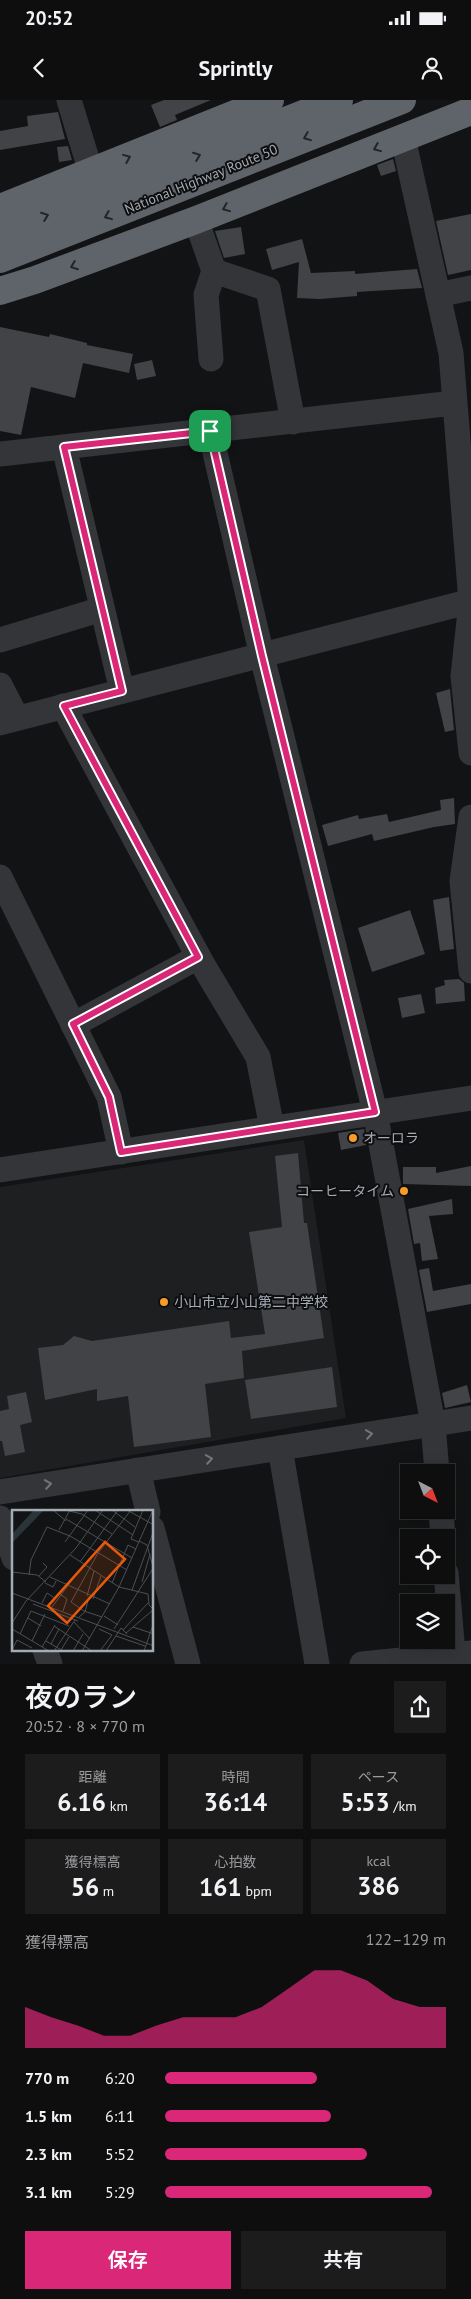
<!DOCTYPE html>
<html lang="ja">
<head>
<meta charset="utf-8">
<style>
	body { margin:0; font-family:"PT Sans","Noto Sans JP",sans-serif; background:#1c1c1d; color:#f1f3f6; height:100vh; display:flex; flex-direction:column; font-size:19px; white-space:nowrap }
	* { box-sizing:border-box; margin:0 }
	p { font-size:16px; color:#9b9c9e }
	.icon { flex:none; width:28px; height:28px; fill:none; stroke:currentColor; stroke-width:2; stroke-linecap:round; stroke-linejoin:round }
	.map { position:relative; height:1564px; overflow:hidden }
	.details { display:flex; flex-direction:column; background:#0e0e0f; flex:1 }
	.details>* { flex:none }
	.needle { width:32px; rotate:138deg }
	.tools { position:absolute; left:400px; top:1364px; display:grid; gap:10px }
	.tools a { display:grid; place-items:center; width:55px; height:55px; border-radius:0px; background:#0e0e0f; box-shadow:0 5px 20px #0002,0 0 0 1px #2e2e2f; font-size:25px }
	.pin { position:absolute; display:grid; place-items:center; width:42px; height:42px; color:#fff; margin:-21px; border-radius:10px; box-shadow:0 2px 8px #0006 }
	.round { display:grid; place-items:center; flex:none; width:52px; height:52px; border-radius:0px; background:#1c1c1d }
	.overview { display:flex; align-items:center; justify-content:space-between; height:85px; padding:0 25px }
	h1 { font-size:28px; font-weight:600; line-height:38px }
	.figures { display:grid; grid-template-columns:repeat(3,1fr); gap:8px; height:85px; padding:5px 25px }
	.figures div { display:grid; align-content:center; border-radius:0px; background:#1c1c1d; text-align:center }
	.figures b { font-size:25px; font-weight:600 }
	.figures small { font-size:14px; font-weight:400 }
	.figures p { font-size:14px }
	.chart { height:140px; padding:10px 25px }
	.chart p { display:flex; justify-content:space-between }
	.chart svg { width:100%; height:90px; margin-top:5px; fill:#db2777; opacity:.7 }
	.cta { display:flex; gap:10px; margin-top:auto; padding:10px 25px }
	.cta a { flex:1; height:58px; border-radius:0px; background:#db2777; color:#fff; font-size:20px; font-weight:600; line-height:58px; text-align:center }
	.cta a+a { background:#1c1c1d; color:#f1f3f6 }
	ul { padding:0 25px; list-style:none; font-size:16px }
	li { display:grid; grid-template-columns:80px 60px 1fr; align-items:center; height:38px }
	li i { height:12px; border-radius:6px; background:#db2777 }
	.status { display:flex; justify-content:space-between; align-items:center; height:35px; padding:0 25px; background:#0e0e0f; direction:ltr }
	.status svg { height:14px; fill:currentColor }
	header { display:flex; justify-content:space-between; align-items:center; height:65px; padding:0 25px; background:#0e0e0f; font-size:22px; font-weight:600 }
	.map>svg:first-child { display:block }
</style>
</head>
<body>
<div class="status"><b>20:52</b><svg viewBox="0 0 49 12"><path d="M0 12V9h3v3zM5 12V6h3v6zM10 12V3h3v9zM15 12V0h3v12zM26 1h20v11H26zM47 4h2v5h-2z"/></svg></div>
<header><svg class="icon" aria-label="back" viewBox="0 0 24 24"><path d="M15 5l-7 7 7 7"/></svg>Sprintly<svg class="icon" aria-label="person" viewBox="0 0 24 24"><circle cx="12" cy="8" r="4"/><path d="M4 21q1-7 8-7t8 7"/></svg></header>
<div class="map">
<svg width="471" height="1564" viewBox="0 0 471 1564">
	<rect width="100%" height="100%" fill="#121314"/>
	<polygon fill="#1e1f21" points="304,1040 346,1318 0,1378 0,1087"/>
	<g fill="#414347">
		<polygon points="164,0 211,0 175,15 177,20 160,27 151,5"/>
		<polygon points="58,12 65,39 0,50 0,31 28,26 27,16"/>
		<polygon points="68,46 72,60 59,62 57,47"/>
		<polygon points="393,59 396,71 381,76 377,65"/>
		<polygon points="471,114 471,170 448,175 436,121"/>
		<polygon points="241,127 245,154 224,158 215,131"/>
		<polygon points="302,139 311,173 355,171 355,174 417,169 422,188 357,192 357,196 320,199 297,198 299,162 272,170 266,149"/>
		<polygon points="0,227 49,237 50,234 87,243 87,245 133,254 129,273 83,263 75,298 31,287 21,335 0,331"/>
		<polygon points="152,260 156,276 137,280 134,264"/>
		<polygon points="450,589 454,630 445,632 436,593"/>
		<polygon points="454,698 455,724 434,727 374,741 372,734 328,746 322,725 358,715 359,719 387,714 389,722 441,710 440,700"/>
		<polygon points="449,797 454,849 440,851 433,800"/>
		<polygon points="410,810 425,854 372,872 358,828"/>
		<polygon points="459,879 464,883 465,901 436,904 435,888 445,885 444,880"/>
		<polygon points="421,894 425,913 402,918 398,898"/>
		<polygon points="364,1029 366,1045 341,1050 338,1033"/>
		<polygon points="298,1053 304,1123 307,1123 324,1238 242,1251 244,1278 205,1284 211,1337 134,1347 128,1296 97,1301 97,1289 45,1300 38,1248 63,1245 74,1236 92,1241 229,1221 231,1238 265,1234 249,1132 282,1127 275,1056"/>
		<polygon points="471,1066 471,1086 403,1084 403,1067 436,1067 436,1073"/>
		<polygon points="452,1099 453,1114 429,1116 438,1159 422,1161 420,1143 414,1144 408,1109"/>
		<polygon points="429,1168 433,1191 471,1184 471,1204 427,1212 419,1170"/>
		<polygon points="332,1267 337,1307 251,1319 245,1280"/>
		<polygon points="467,1285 471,1302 445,1308 442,1293"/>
		<polygon points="26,1292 32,1322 20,1325 25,1352 5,1356 2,1341 0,1341 0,1311 9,1309 7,1296"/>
	</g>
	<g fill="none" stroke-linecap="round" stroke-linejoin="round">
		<g stroke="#333539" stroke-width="25">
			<polyline points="69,0 91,72"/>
			<polyline points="403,38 451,253 471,502 463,576 471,653"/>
			<polyline points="196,120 214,171 268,189 293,322"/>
			<polyline points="438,195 471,188"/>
			<polyline points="211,259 206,195 214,171"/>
			<polyline points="210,331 262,556 375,1012 433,1324 437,1372"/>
			<polyline points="64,347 122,591"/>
			<polyline points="0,354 454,303"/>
			<polyline points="0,540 102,509"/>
			<polyline points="0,585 17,618"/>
			<polyline points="63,606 203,865 258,957 272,1028"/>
			<polyline points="0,623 471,501"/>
			<polyline points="471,717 462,781 471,871"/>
			<polyline points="0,777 109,997 121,1052"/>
			<polyline points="73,925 198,857"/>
			<polyline points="0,1070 471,998"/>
			<polyline points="280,1348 317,1564"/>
			<polyline points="138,1370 148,1412"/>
			<polyline points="0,1392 471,1318"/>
			<polyline points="441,1410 443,1438"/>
			<polyline points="0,1418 14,1458"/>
			<polyline points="152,1428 188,1564"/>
			<polyline points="446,1473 454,1564"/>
			<polyline points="45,1550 50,1564"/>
			<polyline points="362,1564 471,1553"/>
		</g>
		<g stroke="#5f646b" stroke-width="28">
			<polyline points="0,108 270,0"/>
			<polyline points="0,133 339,0"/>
			<polyline points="0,159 402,0"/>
			<polyline points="0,191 35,180 196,120 471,11"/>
		</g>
	</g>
	<defs><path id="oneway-chevron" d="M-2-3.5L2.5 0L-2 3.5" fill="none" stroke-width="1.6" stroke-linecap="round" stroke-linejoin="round" transform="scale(1.25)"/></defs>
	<g stroke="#222426">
		<use href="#oneway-chevron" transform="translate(307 37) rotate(158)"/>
		<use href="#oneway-chevron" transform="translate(377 48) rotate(158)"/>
		<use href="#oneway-chevron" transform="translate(197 56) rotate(-21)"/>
		<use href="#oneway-chevron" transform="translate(127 58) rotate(-22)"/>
		<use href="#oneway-chevron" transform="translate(226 108) rotate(158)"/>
		<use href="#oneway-chevron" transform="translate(45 116) rotate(-21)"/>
		<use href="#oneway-chevron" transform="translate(108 116) rotate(158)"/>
		<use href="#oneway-chevron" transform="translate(74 166) rotate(159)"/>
	</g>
	<g stroke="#71767d">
		<use href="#oneway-chevron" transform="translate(369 1334) rotate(-9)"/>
		<use href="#oneway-chevron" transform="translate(209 1359) rotate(-9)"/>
		<use href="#oneway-chevron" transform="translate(48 1384) rotate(-9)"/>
	</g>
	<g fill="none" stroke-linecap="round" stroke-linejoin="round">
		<g stroke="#fff" stroke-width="10">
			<polygon id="route" points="210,331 262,556 375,1012 121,1052 109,997 73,924 198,857 64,606 122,591 64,347"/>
		</g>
		<use href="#route" stroke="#db2777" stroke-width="6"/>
	</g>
	<g fill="#f89b27" stroke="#0e0e0f" stroke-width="2">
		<circle cx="353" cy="1038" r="5"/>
		<circle cx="404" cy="1091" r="5"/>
		<circle cx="164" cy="1202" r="5"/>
	</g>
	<g text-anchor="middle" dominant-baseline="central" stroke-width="4" stroke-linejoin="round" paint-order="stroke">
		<g font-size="14" fill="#a3abb5" stroke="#0e0e0f">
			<text transform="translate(201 79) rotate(-22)">National Highway Route 50</text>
		</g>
		<g font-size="14" fill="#a3abb5" stroke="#0e0e0f" text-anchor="start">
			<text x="363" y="1038">オーロラ</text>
			<text x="394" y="1091" text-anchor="end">コーヒータイム</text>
			<text x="174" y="1202">小山市立小山第二中学校</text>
		</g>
	</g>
	<g transform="translate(12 1410)">
		<rect width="141" height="141" fill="#121314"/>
		<path d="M 22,0 L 32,0 L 0,33 L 0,24 Z" fill="#2a353a"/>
		<path fill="none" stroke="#4c5054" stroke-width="1" d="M 41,0 L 54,11M 53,0 L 70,4 L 100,24M 83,0 L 121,25M 100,0 L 123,17M 115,0 L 142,15M 54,9 L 120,48M 47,20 L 58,0M 127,31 L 135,35 L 141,57M 53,32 L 76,0M 127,32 L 119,29 L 131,0M 58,45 L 107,77 L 136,84 L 137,95 L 142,100M 68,52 L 106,0M 0,62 L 25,65 L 34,72M 17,65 L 19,50 L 35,17 L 58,26 L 115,60M 27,66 L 35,57 L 31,53M 38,67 L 98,94M 130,72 L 138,44M 33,73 L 41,77 L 44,71M 100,73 L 116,35 L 124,39M 120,80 L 142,20M 0,83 L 142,136M 48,84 L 55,89 L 51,101M 75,86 L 82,61M 81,89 L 89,66M 30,93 L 35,83 L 44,89M 21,94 L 66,111M 40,97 L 72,54M 92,106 L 106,115M 67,107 L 73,102 L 77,87M 90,107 L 72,101 L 59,92 L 86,43 L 119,0M 16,108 L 29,116M 62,112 L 78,129M 0,113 L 14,91 L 64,38 L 91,0M 42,116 L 80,141M 121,117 L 142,124M 0,119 L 37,141M 87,119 L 100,125 L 88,141M 102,119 L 142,57M 111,120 L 136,93M 114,123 L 141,100M 8,124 L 19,101 L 57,116M 104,126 L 133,136M 20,131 L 33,104M 34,131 L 51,141M 39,134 L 47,119M 30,137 L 43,115M 0,140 L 5,130 L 20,138M 49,140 L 57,127M 42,141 L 63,110M 61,141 L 71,124M 70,141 L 107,77 L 141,0M 94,141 L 109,118 L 115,124M 132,141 L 142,112"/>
		<path fill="#e8590c" fill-opacity="0.15" stroke="#e8590c" stroke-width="2.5" d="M 93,32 L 113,49 L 55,113 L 36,96 Z"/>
		<rect width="141" height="141" fill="none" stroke="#a3abb5" stroke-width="2.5"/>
	</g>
</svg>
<div class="tools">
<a><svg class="needle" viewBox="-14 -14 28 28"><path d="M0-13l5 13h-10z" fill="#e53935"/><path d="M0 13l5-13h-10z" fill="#9b9c9e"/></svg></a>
<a><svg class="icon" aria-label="locate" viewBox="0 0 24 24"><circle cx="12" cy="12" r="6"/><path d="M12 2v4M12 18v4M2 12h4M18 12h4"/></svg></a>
<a><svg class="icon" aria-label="layers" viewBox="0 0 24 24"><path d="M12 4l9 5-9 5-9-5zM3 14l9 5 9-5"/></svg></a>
</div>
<div class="pin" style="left:210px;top:331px;background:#1e9e55"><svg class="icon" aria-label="arrive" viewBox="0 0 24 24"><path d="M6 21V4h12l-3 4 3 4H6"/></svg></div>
</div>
<section class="details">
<div class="overview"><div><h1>夜のラン</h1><p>20:52 · 8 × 770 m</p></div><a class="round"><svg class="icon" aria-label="share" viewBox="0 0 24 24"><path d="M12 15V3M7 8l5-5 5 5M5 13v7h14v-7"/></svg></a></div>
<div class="figures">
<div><p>距離</p><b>6.16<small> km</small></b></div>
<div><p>時間</p><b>36:14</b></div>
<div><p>ペース</p><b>5:53<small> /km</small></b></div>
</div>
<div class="figures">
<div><p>獲得標高</p><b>56<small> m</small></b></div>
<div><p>心拍数</p><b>161<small> bpm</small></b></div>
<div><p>kcal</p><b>386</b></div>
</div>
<div class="chart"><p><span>獲得標高</span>122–129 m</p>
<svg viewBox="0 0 160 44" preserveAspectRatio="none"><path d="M0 44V24L10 29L20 33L30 38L40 38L50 33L60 29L70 29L80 29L90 24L100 15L110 6L120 6L130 11L140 20L150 24L160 24V44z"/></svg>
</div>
<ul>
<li><b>770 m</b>6:20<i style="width:54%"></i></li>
<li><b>1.5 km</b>6:11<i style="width:59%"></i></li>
<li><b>2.3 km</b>5:52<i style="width:72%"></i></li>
<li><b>3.1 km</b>5:29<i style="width:95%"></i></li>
</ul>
<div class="cta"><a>保存</a><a>共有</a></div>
</section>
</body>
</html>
